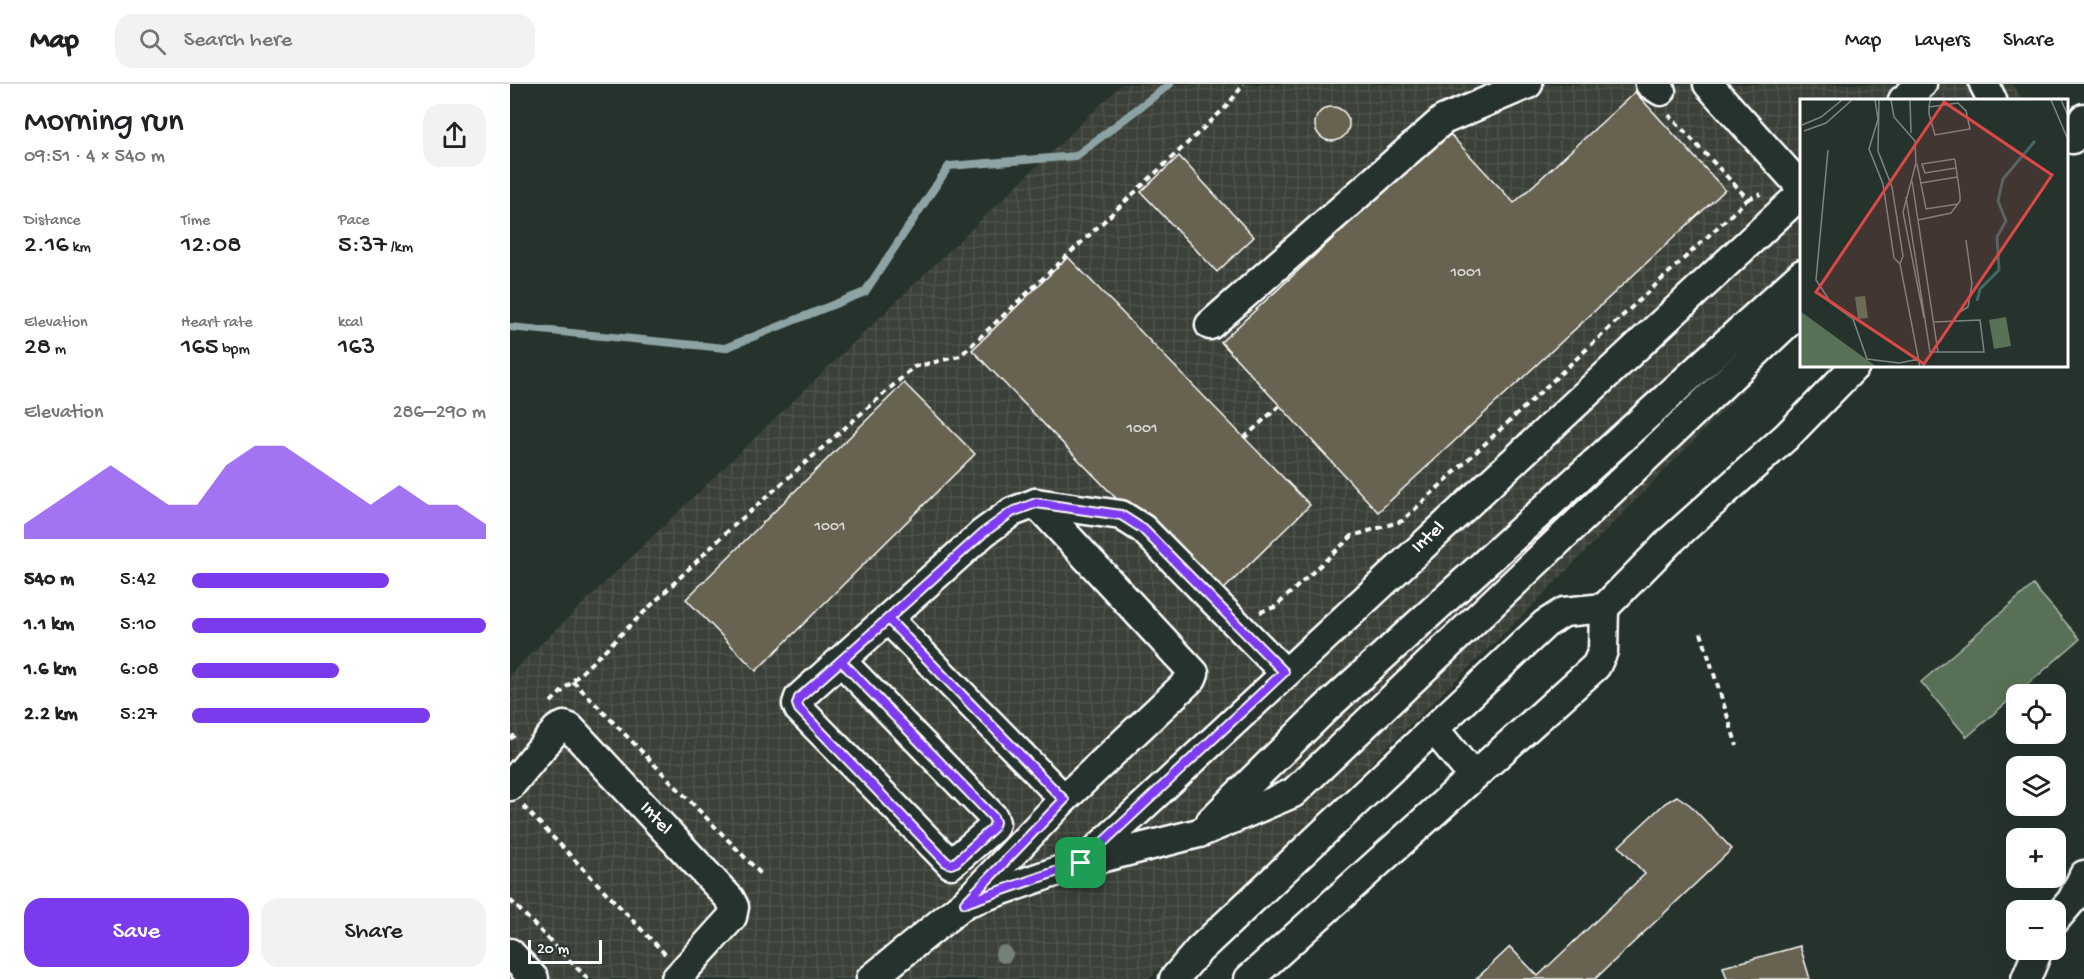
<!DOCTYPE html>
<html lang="en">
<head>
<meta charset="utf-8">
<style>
	body { margin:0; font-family:"Gochi Hand",sans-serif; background:#f2f2f2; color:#202124; height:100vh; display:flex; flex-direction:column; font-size:22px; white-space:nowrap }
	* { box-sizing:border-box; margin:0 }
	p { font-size:20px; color:#757577 }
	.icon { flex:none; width:33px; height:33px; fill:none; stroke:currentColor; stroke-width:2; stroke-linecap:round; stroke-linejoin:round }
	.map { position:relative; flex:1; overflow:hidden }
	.details { display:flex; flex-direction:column; background:#fff; width:510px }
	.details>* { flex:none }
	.fabs { position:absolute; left:1496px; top:600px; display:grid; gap:12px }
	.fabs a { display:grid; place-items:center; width:60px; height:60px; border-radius:12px; background:#fff; box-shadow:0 6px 24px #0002; font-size:30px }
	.scale { position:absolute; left:18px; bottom:15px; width:74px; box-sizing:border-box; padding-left:6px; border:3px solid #fff; border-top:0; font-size:16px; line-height:21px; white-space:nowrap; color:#fff; -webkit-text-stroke:4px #26332d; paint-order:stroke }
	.pin { position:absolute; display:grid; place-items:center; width:51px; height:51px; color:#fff; margin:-26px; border-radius:12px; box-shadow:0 3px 9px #0006 }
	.round { display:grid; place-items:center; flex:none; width:63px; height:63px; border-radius:18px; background:#f2f2f2 }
	.head { display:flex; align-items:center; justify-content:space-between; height:102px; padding:0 24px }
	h1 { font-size:33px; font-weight:600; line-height:45px }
	.stats { display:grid; grid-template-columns:repeat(3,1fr); gap:9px; height:102px; padding:6px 24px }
	.stats div { display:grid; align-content:center }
	.stats b { font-size:26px; font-weight:600 }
	.stats small { font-size:16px; font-weight:400 }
	.stats p { font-size:16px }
	.chart { height:168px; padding:12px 24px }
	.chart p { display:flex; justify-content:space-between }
	.chart svg { width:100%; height:108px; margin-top:6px; fill:#7c3aed; opacity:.7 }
	.action { display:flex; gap:12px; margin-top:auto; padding:12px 24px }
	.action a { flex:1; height:69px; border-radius:18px; background:#7c3aed; color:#fff; font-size:24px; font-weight:600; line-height:69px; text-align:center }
	.action a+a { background:#f2f2f2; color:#202124 }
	ul { padding:0 24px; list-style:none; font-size:20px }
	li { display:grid; grid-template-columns:96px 72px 1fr; align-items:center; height:45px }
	li i { height:15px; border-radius:8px; background:#7c3aed }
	header { display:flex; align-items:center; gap:36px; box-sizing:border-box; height:84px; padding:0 30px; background:#fff; border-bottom:2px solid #e0e0e0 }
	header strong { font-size:28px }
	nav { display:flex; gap:33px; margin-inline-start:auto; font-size:21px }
	.search { width:420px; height:54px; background:#f2f2f2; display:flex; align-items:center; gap:15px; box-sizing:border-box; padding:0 21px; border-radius:18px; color:#757577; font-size:22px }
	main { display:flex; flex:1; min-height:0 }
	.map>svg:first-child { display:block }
</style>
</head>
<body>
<header>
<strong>Map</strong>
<div class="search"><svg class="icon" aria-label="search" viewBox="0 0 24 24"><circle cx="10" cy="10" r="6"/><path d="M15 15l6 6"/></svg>Search here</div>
<nav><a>Map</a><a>Layers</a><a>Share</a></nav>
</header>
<main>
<section class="details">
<div class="head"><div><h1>Morning run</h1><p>09:51 · 4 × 540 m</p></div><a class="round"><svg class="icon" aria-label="share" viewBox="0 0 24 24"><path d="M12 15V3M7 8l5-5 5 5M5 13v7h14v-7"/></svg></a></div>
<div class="stats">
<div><p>Distance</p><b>2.16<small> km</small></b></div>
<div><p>Time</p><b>12:08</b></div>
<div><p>Pace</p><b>5:37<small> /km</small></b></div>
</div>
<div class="stats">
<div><p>Elevation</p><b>28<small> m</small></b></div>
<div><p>Heart rate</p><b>165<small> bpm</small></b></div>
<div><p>kcal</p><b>163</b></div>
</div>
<div class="chart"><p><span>Elevation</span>286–290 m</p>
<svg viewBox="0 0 160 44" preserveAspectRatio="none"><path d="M0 44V38L10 30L20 22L30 14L40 22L50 30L60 30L70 14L80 6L90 6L100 14L110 22L120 30L130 22L140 30L150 30L160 38V44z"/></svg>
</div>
<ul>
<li><b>540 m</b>5:42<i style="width:67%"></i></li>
<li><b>1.1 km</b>5:10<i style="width:100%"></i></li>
<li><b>1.6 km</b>6:08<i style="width:50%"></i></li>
<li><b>2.2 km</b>5:27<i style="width:81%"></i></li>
</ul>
<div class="action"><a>Save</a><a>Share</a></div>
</section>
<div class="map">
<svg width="1574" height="895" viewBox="0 0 1574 895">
	<defs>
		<pattern id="industrial-grid" width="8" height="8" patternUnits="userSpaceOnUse" patternTransform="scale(1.5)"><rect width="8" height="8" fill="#3a4138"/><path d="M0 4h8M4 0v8" fill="none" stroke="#4e544c"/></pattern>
	</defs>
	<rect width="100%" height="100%" fill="#26332d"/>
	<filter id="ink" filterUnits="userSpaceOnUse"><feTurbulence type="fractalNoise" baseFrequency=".0167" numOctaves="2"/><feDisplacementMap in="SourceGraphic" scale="12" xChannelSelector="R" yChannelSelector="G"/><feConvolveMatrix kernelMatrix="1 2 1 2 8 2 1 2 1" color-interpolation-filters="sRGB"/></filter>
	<g filter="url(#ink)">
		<polygon fill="url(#industrial-grid)" points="612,0 1502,0 1513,16 1292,16 1292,246 1019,525 639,895 0,895 0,590"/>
		<polygon fill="#597156" stroke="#acb8aa" stroke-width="1.5" points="1523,501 1570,555 1457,653 1411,598"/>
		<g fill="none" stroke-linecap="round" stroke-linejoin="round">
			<polyline stroke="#8ea4a4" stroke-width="8" points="0,243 215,264 355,208 439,82 566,72 660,0"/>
		</g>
		<g fill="#686351" stroke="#fff" stroke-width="1.5">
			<polygon points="1125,8 1215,106 868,428 711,258 938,48 1004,119"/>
			<circle cx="822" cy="40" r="17"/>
			<polygon points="669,72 744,153 707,188 631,108"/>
			<polygon points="558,173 800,421 704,515 462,266"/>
			<polygon points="394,299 465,370 246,587 176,515"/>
			<polygon points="1167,712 1180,721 1222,765 1085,895 966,895 1000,863 1028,892 1135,790 1109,762 1155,719"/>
			<polygon points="1290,862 1300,895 1217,895 1213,883"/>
		</g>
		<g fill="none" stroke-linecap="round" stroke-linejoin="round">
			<g stroke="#fff" stroke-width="33">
				<g id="minor">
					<polyline points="1140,0 1151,7"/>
					<polyline points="1198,0 1292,104"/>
					<polyline points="1474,0 1482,16"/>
					<polyline points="1393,16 1412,0"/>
					<polyline points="1562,55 1574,34"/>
					<polyline points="700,241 933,36 1018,0"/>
					<polyline points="378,535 554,715"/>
					<polyline points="331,577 483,733 485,739 483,744 441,780 289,625 287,620 289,614 473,449 502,428 526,419 611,431 633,445 774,588"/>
					<polyline points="924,645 962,691"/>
					<polyline points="0,702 47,645 54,642 60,644 220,815 224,823 222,833 166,895"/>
					<polyline points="701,737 815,625 1292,190"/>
					<polyline points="573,778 1292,109"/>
					<polyline points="458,816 554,715 682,594 684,589 526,419"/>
					<polyline points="1545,836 1562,816 1574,791"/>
					<polyline points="0,869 24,895"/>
					<polyline points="361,895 455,819 571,779 689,749 783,709 1287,230 1292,221"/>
					<polyline points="664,895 689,866 1035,540 1054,528 1094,524 1160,457 1277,352 1345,282"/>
					<polyline points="739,895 1086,582 1093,567 1094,524"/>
					<polyline points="1516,895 1528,866"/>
				</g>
			</g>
			<g stroke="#fff" stroke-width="4" stroke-dasharray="6 4.5" stroke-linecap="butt">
				<polyline points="1238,115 1251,110"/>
				<polyline points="734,354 769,322"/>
				<polyline points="750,528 765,523 842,452 892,437 1238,115 1159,31"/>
				<polyline points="1191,549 1227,662"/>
				<polyline points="63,597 253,792"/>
				<polyline points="41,618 219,446 404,283 450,272 716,23 734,0"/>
				<polyline points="0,655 7,649"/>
				<polyline points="13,722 155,870"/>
				<polyline points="0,816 78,895"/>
			</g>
			<use href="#minor" stroke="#26332d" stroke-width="28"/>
		</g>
		<circle fill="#748077" cx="494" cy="870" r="9"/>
	</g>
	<g fill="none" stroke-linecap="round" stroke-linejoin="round" filter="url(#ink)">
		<g stroke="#fff" stroke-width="12">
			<polyline id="route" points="571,779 455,819 554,716 378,535 289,614 287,620 289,625 436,778 441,780 446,778 483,744 485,738 483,733 331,577 473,449 502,428 526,419 611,431 633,445 774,588 571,779"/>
		</g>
		<use href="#route" stroke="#7c3aed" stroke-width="8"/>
	</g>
	<g text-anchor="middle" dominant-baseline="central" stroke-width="4.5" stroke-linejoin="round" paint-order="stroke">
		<g font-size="16" fill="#d9d8d4">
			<text x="956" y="189">1001</text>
			<text x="632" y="345">1001</text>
			<text x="320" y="443">1001</text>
		</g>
		<g font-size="20" fill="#fff" stroke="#26332d">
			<text transform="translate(919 454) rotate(-43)">Intel</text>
			<text transform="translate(145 735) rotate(47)">Intel</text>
		</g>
	</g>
	<g transform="translate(1290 15)">
		<rect width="268" height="268" fill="#26332d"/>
		<path d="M 65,197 L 68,219 L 58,220 L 55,198 ZM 206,218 L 211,247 L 194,250 L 189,221 Z" fill="#597156"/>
		<path d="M 0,212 L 77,268 L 0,268 Z" fill="#597156"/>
		<path fill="none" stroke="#436767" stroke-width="3" d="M 177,202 L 180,190 L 199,171 L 197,138 L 206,122 L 198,102 L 203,80 L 235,42"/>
		<path fill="none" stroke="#7d8581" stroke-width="1.5" d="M 75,1 L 78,20 L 69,50 L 83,85 L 94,159 L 100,165M 79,1 L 78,52 L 92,88 L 103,157 L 100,165 L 120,268M 91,1 L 94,18 L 115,42 L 116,64 L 103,113 L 124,219M 110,1 L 111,34M 251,1 L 269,43M 261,1 L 269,19M 129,8 L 158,4 L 166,12 L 170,30 L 135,36 L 129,15 L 129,8 L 130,2 L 130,1M 2,26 L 21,18 L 42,1M 4,32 L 26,24 L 52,1M 28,51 L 16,181 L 31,204 L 53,220 L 67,260 L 99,264 L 119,260M 117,65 L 126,110 L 158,105M 112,82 L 138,253M 121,84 L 157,78M 106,98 L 130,253 L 184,253 L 180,221 L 134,223M 118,121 L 151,114 L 160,102 L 160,96 L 155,61 L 154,60 L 122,65 L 125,74 L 156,69M 158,214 L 168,208 L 172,185 L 166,141M 173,268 L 204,268"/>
		<path fill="#dc4848" fill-opacity="0.15" stroke="#dc4848" stroke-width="3" d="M 144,3 L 252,76 L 124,265 L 16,193 Z"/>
		<rect width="268" height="268" fill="none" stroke="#fff" stroke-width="3"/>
	</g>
</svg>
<div class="fabs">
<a><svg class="icon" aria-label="locate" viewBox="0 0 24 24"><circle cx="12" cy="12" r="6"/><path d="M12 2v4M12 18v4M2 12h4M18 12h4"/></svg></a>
<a><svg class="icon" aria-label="layers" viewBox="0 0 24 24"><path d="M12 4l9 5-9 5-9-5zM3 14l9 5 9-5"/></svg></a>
<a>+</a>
<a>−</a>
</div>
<div class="scale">20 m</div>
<div class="pin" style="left:571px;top:779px;background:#1e9e55"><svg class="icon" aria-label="arrive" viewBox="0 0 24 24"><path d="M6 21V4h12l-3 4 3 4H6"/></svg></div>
</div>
</main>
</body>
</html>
